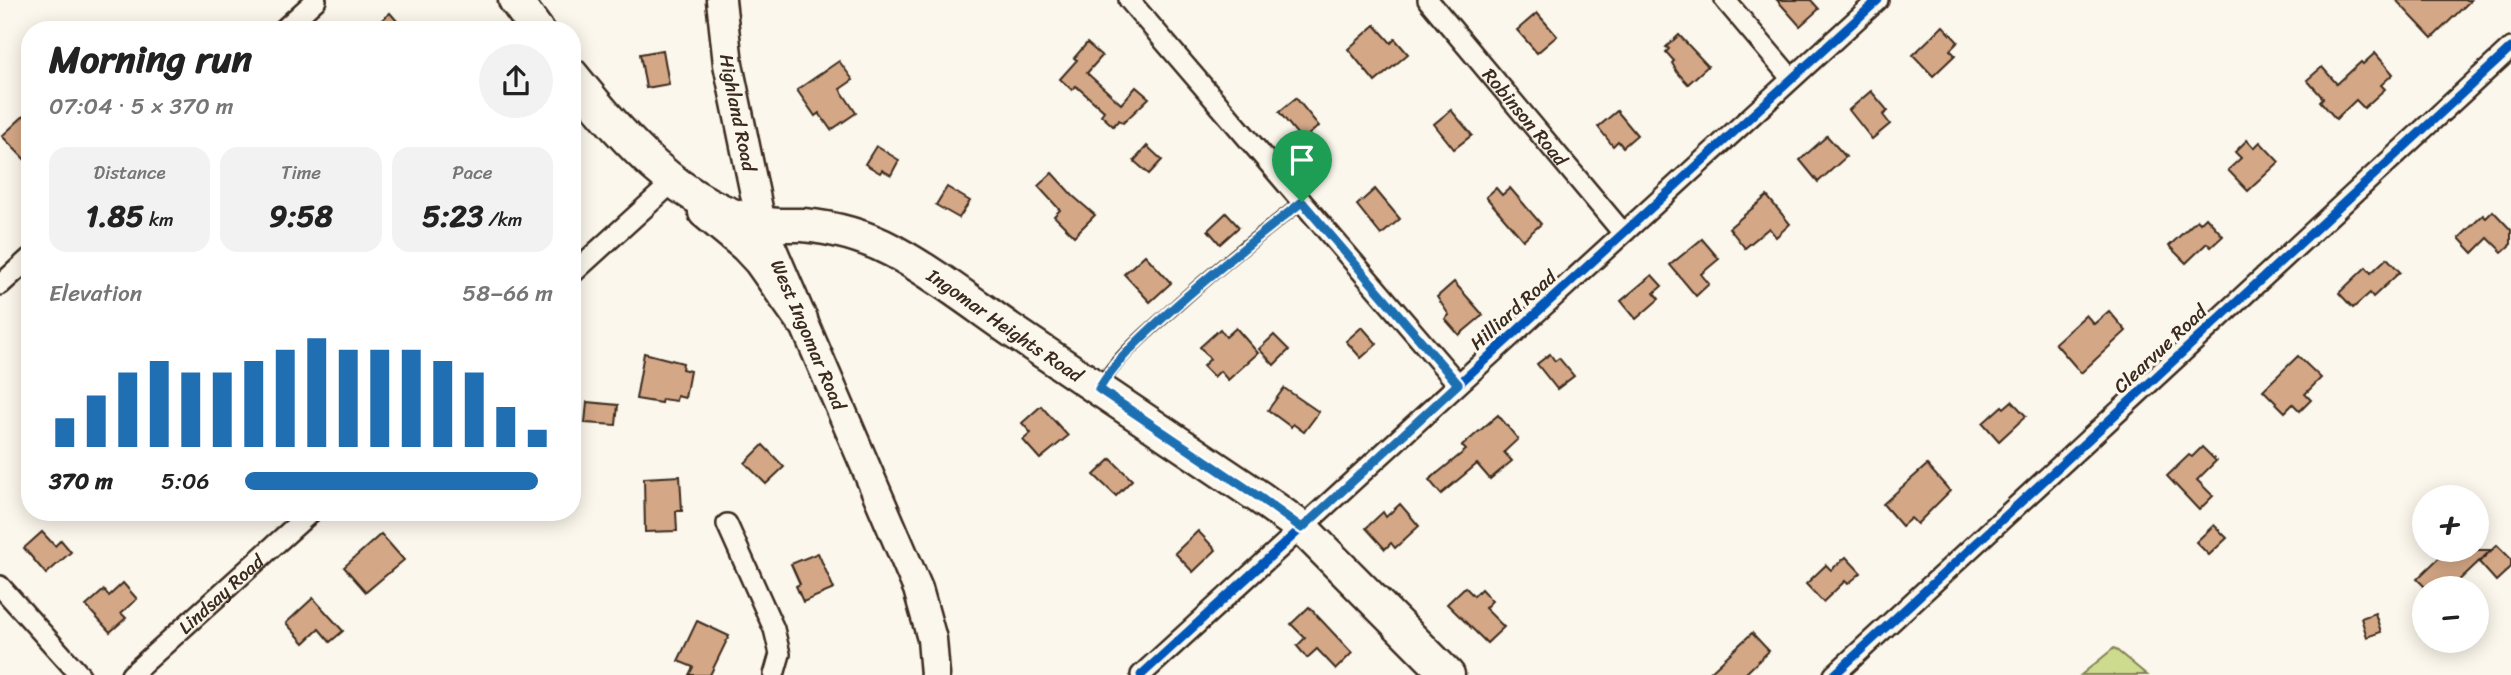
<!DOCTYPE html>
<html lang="en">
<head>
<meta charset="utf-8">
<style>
	body { margin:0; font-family:Sriracha,sans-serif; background:#f2f2f2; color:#222; height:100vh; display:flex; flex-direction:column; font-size:26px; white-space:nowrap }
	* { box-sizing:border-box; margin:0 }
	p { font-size:23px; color:#767676 }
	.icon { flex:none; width:38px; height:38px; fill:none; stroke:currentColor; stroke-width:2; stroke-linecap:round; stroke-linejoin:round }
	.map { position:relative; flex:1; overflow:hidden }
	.panel { position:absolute; left:21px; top:21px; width:560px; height:500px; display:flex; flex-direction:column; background:#fff; border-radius:28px; box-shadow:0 4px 18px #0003 }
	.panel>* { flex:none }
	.controls { position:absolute; left:2412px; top:485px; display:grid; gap:14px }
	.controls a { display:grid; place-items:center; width:77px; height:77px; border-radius:50%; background:#fff; box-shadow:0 4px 18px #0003; font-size:35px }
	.pin { position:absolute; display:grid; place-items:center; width:60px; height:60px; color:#fff; margin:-72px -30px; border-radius:50% 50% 50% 0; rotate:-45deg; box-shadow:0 0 7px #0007 }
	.pin .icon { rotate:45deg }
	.round { display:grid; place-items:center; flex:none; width:74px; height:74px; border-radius:37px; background:#f2f2f2 }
	.headline { display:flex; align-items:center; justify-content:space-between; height:119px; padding:0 28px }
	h1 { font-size:38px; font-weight:700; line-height:52px }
	.stats { display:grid; grid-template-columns:repeat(3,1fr); gap:10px; height:119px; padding:7px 28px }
	.stats div { display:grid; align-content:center; border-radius:18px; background:#f2f2f2; text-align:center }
	.stats b { font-size:30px; font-weight:700 }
	.stats small { font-size:19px; font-weight:400 }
	.stats p { font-size:19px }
	.chart { height:196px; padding:14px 28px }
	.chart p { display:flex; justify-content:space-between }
	.chart svg { width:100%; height:126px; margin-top:7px; stroke:#1f6fb2; stroke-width:6 }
	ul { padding:0 28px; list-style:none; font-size:23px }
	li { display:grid; grid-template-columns:112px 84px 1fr; align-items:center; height:52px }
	li i { height:18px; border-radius:9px; background:#1f6fb2 }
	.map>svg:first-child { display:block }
</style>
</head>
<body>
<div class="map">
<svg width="2511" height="675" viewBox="0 0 2511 675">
	<rect width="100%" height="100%" fill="#fbf7ec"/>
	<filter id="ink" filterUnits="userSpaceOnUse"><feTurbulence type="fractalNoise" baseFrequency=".0143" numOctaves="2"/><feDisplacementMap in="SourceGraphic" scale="14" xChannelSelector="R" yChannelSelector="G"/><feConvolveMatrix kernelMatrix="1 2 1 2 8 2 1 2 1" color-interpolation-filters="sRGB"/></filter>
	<g filter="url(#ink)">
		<polygon fill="#cddb8f" stroke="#848256" stroke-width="2" points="2114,648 2147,675 2081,675"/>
		<g fill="#d4a786" stroke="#3b2a1e" stroke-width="2">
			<polygon points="1777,0 1811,0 1819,9 1800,26"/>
			<polygon points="2396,0 2471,0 2432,38"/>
			<polygon points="390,13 405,30 370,30"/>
			<polygon points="1537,13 1557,36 1537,53 1517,30"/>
			<polygon points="1375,25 1391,43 1395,39 1408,54 1375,82 1348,49"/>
			<polygon points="1943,26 1958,42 1950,50 1955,55 1933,76 1913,55"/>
			<polygon points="1679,35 1708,66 1688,84 1677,72 1672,63 1674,61 1666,52 1669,49 1666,47"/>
			<polygon points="1087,43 1102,56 1087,73 1121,104 1136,87 1149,98 1123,123 1119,120 1113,126 1101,115 1104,111 1076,86 1072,90 1060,79 1077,60 1074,58"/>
			<polygon points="663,50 669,84 646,88 640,54"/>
			<polygon points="2375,53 2393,74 2381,85 2385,89 2364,108 2356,100 2336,119 2320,101 2323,98 2307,80 2322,67 2337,84 2361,62 2363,64"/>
			<polygon points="839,61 853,80 840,89 856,113 831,130 819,113 815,116 797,90"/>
			<polygon points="1871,91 1888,111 1883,115 1890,124 1872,139 1849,110"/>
			<polygon points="1296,98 1319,126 1302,140 1279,112"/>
			<polygon points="30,110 30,165 2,136"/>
			<polygon points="1451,110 1472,135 1454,149 1434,124"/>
			<polygon points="1617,111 1637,135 1623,147 1618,141 1613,146 1598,127"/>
			<polygon points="1827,136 1846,157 1818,182 1800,160"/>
			<polygon points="2247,140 2254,148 2260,142 2279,162 2248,191 2228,170 2241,158 2235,152"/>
			<polygon points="876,146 899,160 891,175 882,170 880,173 865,164"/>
			<polygon points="1147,146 1162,160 1149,174 1134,161"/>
			<polygon points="1052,173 1073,196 1095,215 1074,236 1054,216 1060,210 1038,186"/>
			<polygon points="947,187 970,201 959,218 936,205"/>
			<polygon points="1496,188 1502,195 1510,188 1541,224 1523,240 1486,197"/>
			<polygon points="1375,189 1400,219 1381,235 1357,205"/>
			<polygon points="1767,196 1790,224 1776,237 1769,228 1745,248 1729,228"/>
			<polygon points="2493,211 2511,230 2511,244 2502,252 2488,238 2473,253 2459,238 2483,215 2486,218"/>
			<polygon points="1226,213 1239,227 1220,244 1208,230"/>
			<polygon points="2206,217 2223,236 2211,247 2207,243 2186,263 2169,246 2197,220 2200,223"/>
			<polygon points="1702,239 1719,259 1701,274 1709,284 1696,296 1670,265"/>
			<polygon points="1145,255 1171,283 1150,302 1124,274"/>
			<polygon points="2387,258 2400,272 2373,297 2370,293 2353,308 2339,293 2366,267 2371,273"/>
			<polygon points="1652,275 1662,286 1654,293 1659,299 1636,319 1621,301"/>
			<polygon points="1454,282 1483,315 1459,335 1445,319 1449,315 1437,297"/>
			<polygon points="2109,311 2126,331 2081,373 2055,343 2086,315 2094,324"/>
			<polygon points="1362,327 1377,344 1361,358 1346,341"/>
			<polygon points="1236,328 1258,353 1228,380 1220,371 1214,377 1203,366 1210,359 1200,347 1220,329 1226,337"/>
			<polygon points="1274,335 1289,350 1274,365 1259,349"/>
			<polygon points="644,353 683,363 682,369 690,371 685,398 677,396 676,401 662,399 661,403 636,399"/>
			<polygon points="1550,354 1555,361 1559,358 1574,376 1557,389 1537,364"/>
			<polygon points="2298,356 2321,378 2305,394 2311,400 2300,411 2293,404 2285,412 2263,390"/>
			<polygon points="1284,388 1319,412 1304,432 1293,424 1291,427 1268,410"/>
			<polygon points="2012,401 2026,416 1999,441 1983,423 2002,406 2004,408"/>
			<polygon points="587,402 618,405 616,425 585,423"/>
			<polygon points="1041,406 1068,436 1040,459 1023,440 1031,433 1022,423"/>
			<polygon points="1498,415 1518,439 1504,452 1512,461 1490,479 1477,464 1441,494 1429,480 1466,450 1462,446"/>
			<polygon points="763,445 784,467 766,484 745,463"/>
			<polygon points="2202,447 2216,461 2197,480 2213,496 2199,510 2167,476 2189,455 2192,457"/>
			<polygon points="1111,459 1132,480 1116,496 1094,475"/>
			<polygon points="1927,465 1950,491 1917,524 1911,518 1902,526 1883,504"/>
			<polygon points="680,476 682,511 676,511 677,531 645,532 644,478"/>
			<polygon points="1400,504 1419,526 1395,548 1391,543 1385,549 1366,528 1383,512 1386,517"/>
			<polygon points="2214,525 2227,538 2209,555 2196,542"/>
			<polygon points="1198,531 1216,550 1193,572 1175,553"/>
			<polygon points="42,532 55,546 61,540 71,552 46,574 24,548"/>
			<polygon points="381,534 404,560 366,592 344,567"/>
			<polygon points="2497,545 2511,559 2511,567 2496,581 2479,562"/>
			<polygon points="2447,550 2491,550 2451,588 2426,588 2417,579"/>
			<polygon points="818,553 834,589 803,602 796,586 800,584 791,564"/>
			<polygon points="1846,557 1861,573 1848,584 1845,581 1823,602 1806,584 1826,565 1831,570"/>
			<polygon points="123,583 137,599 121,613 126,618 110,632 86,606 104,590 109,596"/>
			<polygon points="1465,587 1474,596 1481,589 1492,601 1485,608 1504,627 1487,643 1447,604"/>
			<polygon points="313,598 343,631 330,642 319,629 304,643 286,623"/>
			<polygon points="1309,607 1352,653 1336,669 1317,649 1307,658 1297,646 1305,638 1291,624"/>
			<polygon points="2375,613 2381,632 2367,637 2361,618"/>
			<polygon points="697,621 729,636 710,675 689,675 693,667 678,661"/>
			<polygon points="1752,633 1769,651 1744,675 1707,675"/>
		</g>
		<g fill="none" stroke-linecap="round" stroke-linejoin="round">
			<g stroke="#3b2a1e" stroke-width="15">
				<path id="lane" d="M 1101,385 C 1116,359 1142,337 1164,317 C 1208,276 1254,239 1302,202"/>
			</g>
			<g stroke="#3b2a1e" stroke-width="24">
				<g id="street">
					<polyline points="1129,0 1458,384"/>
					<path id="s1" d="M 1428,0 L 1623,233"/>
					<polyline points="1725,0 1791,78"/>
					<polyline points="283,30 316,0"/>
					<polyline points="572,274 674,181"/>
					<polyline points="0,285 30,258"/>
					<polyline points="727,524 774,629 780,654 774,675"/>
					<polyline points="0,586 80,675"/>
					<path id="s2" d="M 131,675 L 310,513"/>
					<polyline points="1141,675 1878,0"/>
					<polyline points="1834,675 2511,48"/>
				</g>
			</g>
			<g stroke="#3b2a1e" stroke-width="33">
				<g id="secondary">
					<path id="s3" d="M 721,0 L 728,64 L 761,223 L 918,589 L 932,639 L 935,675"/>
				</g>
			</g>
			<g stroke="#3b2a1e" stroke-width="37">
				<g id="primary">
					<polyline points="515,0 537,30"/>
					<path id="s4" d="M 572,75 C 620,135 681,207 760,223 C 774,226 789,225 803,225 C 836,228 865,236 893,251 C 937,275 976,306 1017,334 C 1097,388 1178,442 1259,497 L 1302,528 L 1448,675"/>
					<polyline points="705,212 746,246 760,261 801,319"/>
				</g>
			</g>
			<use href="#lane" stroke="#fbf7ec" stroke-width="10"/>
			<use href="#street" stroke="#fbf7ec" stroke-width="19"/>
			<use href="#secondary" stroke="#fbf7ec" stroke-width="28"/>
			<use href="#primary" stroke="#fbf7ec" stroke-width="32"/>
			<g stroke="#fbf7ec" stroke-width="13">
				<g id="cycleway">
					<polyline points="1141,675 1878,0"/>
					<polyline points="1834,675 2511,48"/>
				</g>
			</g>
			<use href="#cycleway" stroke="#0057b8" stroke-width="9"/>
		</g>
	</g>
	<g fill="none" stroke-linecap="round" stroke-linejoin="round" filter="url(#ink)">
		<g stroke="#fff" stroke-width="14">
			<path id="route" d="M 1302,202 L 1458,384 L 1302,528 L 1259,497 L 1099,389 C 1116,360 1143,336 1168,313 C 1211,274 1256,238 1302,202 Z"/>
		</g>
		<use href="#route" stroke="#1f6fb2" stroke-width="9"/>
	</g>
	<g text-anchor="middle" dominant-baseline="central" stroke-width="6" stroke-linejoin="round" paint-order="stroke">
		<g font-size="19" fill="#3b2a1e" stroke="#fbf7ec">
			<text stroke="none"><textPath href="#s3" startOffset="114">Highland Road</textPath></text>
			<text stroke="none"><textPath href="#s1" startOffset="152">Robinson Road</textPath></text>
			<text transform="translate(1513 310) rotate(-42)">Hilliard Road</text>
			<text stroke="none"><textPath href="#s4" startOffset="516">Ingomar Heights Road</textPath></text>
			<text stroke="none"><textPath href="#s3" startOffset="348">West Ingomar Road</textPath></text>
			<text transform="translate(2160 349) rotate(-43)">Clearvue Road</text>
			<text stroke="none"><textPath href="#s2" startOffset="121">Lindsay Road</textPath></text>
		</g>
	</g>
</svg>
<div class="controls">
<a>+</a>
<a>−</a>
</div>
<div class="pin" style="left:1302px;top:202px;background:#1e9e55"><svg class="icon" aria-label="arrive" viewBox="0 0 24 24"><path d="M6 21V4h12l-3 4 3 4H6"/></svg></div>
<section class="panel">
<div class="headline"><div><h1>Morning run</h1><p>07:04 · 5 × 370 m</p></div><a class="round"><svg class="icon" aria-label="share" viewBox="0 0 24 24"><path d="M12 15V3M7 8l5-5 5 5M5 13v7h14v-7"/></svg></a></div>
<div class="stats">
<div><p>Distance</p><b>1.85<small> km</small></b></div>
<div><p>Time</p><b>9:58</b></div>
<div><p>Pace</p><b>5:23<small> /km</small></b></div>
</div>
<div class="chart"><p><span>Elevation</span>58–66 m</p>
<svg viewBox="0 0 160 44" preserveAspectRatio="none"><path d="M5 44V34M15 44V26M25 44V18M35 44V14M45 44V18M55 44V18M65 44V14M75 44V10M85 44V6M95 44V10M105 44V10M115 44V10M125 44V14M135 44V18M145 44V30M155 44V38"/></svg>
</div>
<ul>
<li><b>370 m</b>5:06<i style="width:95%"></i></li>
</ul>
</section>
</div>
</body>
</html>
